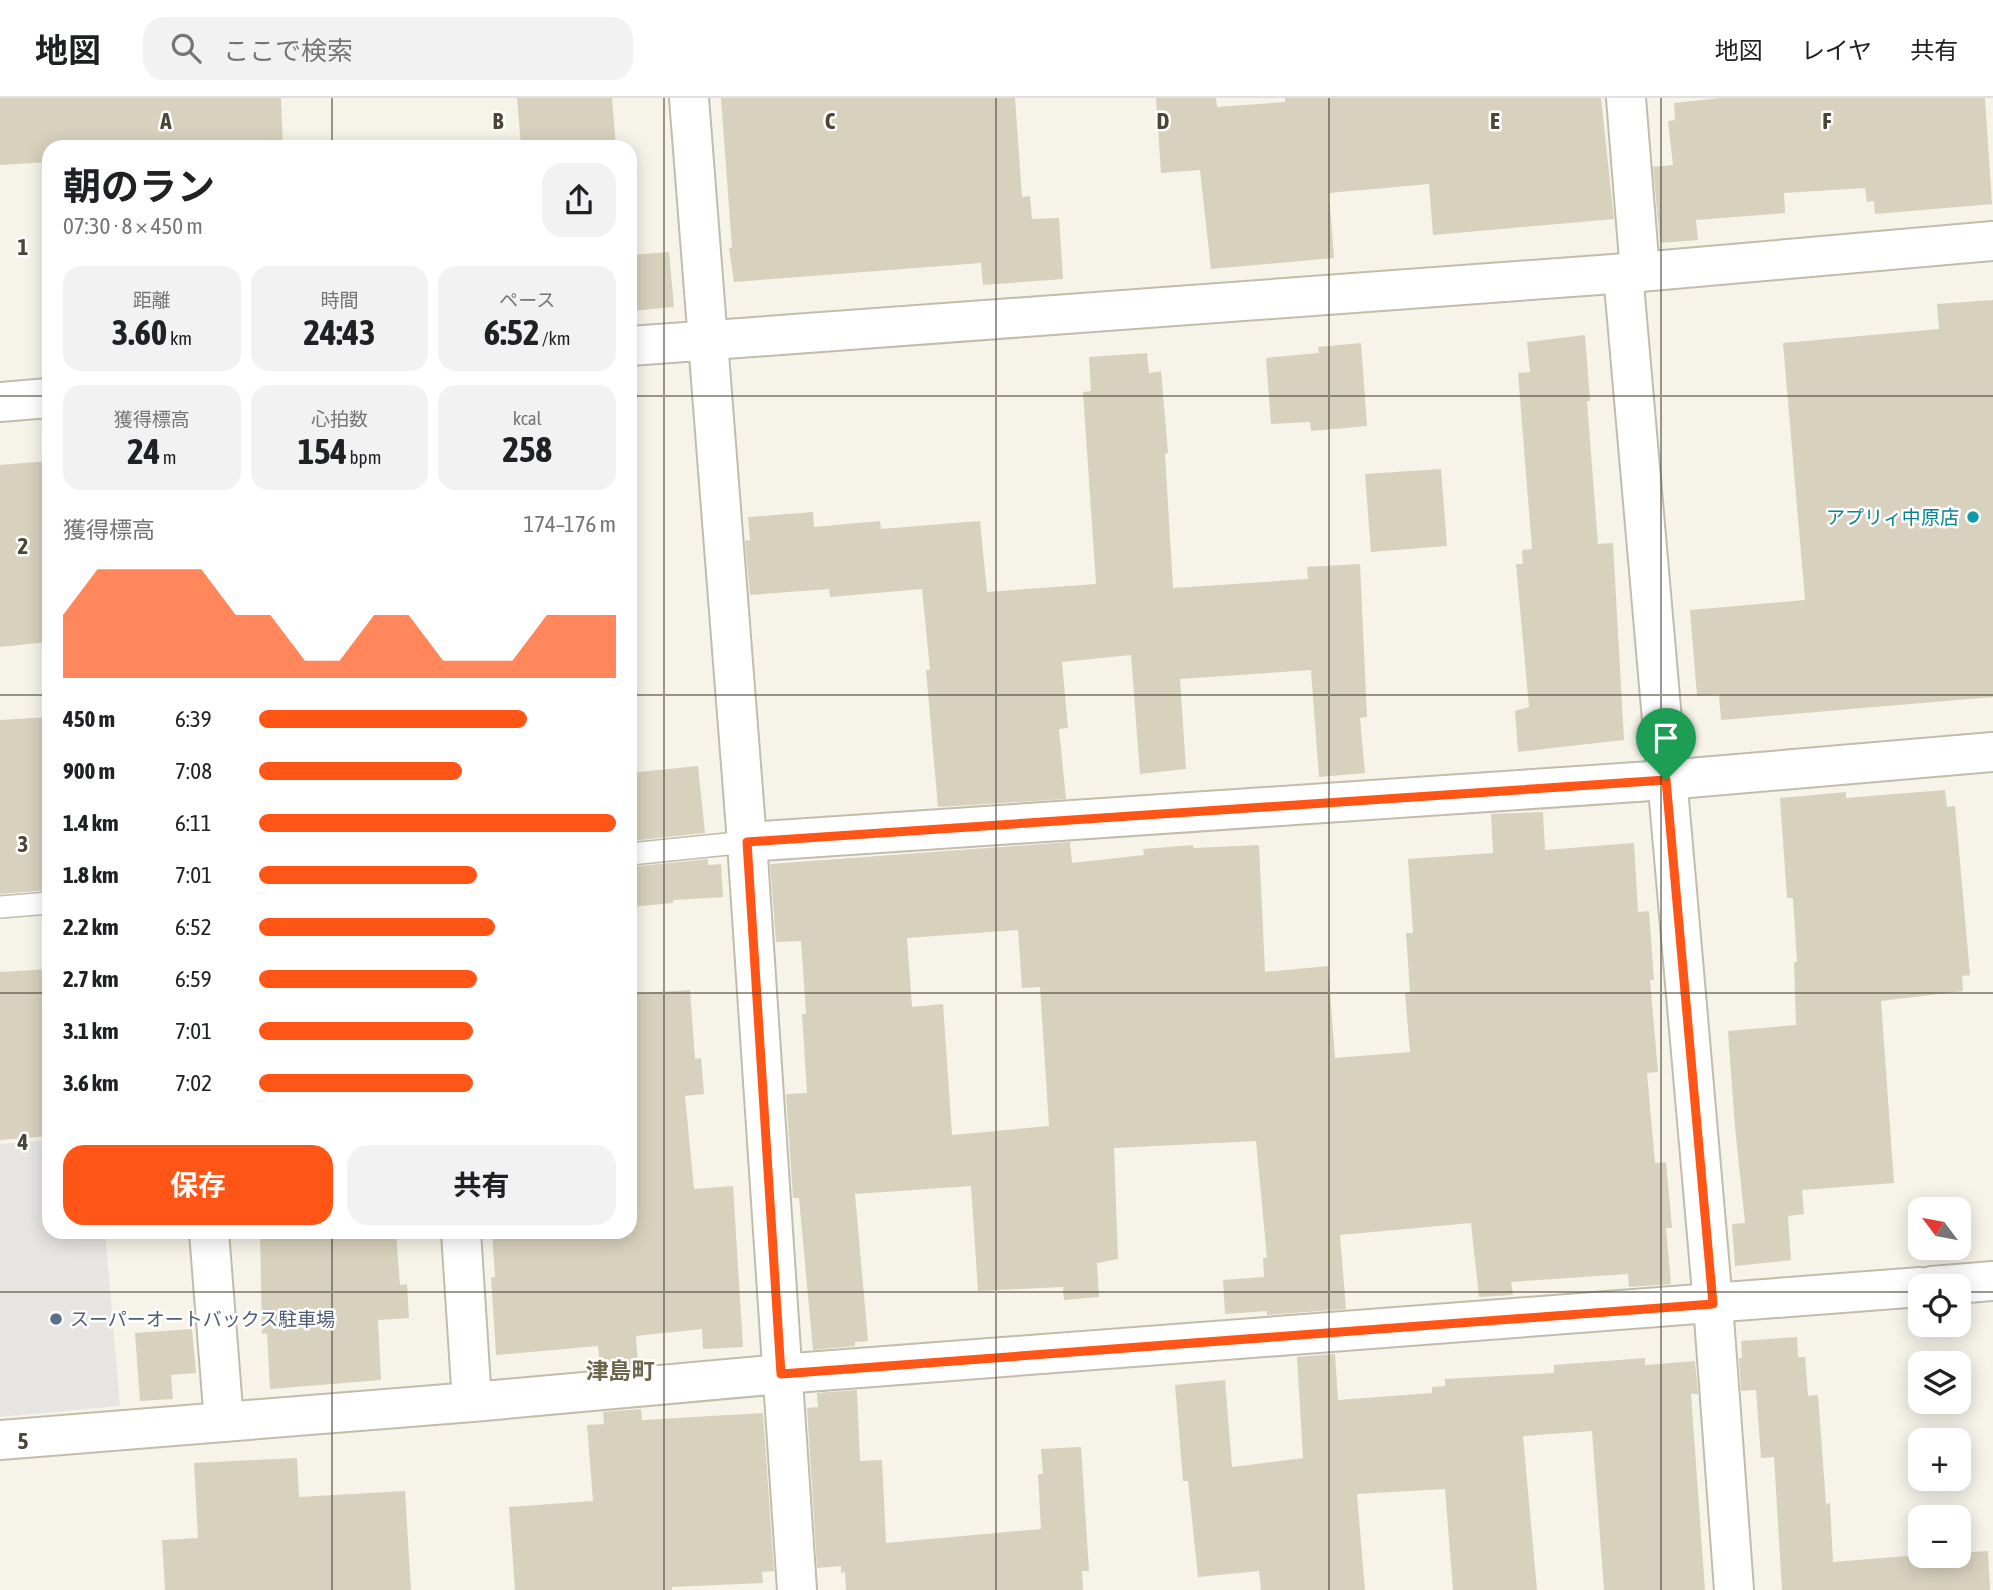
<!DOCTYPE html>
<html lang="ja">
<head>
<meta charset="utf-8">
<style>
	body { margin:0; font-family:"Asap Condensed","Noto Sans JP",sans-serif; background:#f2f2f2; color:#202124; height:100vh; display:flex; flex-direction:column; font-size:26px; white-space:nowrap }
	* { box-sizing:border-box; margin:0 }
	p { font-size:23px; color:#757577 }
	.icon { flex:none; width:38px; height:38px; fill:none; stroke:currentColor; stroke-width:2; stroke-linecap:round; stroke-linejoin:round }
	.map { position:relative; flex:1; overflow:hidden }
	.details { position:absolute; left:42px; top:42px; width:595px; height:1099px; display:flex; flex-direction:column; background:#fff; border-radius:21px; box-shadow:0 4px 18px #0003 }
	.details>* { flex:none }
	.needle { width:46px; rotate:302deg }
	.tools { position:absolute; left:1908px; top:1099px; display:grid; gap:14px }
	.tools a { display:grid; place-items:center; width:63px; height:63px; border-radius:14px; background:#fff; box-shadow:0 4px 18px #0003; font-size:35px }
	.pin { position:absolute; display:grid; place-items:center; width:60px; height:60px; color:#fff; margin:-72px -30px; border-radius:50% 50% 50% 0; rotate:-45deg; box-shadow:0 0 7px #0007 }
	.pin .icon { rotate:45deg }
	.round { display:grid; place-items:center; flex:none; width:74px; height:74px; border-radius:21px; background:#f2f2f2 }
	.headline { display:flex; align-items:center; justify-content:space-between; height:119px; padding:0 21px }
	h1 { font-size:38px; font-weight:700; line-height:52px }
	.figures { display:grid; grid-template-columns:repeat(3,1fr); gap:10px; height:119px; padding:7px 21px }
	.figures div { display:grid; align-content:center; border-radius:18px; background:#f2f2f2; text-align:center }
	.figures b { font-size:35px; font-weight:700 }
	.figures small { font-size:19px; font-weight:400 }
	.figures p { font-size:19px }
	.chart { height:196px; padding:14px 21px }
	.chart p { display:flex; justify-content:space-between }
	.chart svg { width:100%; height:126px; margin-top:7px; fill:#ff5517; opacity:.7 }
	.primary-button { display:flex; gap:14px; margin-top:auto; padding:14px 21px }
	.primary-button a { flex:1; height:80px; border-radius:21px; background:#ff5517; color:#fff; font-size:28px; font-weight:700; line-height:80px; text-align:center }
	.primary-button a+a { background:#f2f2f2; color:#202124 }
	ul { padding:0 21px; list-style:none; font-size:23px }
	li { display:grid; grid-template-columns:112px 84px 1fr; align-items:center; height:52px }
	li i { height:18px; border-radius:9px; background:#ff5517 }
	header { display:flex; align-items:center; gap:42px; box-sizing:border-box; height:98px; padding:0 35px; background:#fff; border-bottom:2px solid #e0e0e0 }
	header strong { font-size:33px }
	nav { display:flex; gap:38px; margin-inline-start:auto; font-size:24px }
	.search { width:490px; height:63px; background:#f2f2f2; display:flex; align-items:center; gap:18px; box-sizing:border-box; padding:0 24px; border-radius:21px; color:#757577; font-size:26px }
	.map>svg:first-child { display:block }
</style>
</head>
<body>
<header>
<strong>地図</strong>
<div class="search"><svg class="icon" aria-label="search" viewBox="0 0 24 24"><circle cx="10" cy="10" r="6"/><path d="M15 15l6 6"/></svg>ここで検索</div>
<nav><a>地図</a><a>レイヤ</a><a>共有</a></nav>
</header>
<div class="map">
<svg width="1993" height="1492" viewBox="0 0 1993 1492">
	<rect width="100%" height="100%" fill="#f6f3e9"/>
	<polygon fill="#e7e5e1" points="49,1042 49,1134 105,1134 120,1308 0,1319 0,1046"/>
	<g fill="#d8d1bd" fill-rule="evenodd">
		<polygon points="0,0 281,0 283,49 49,49 49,64 0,67"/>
		<polygon points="517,0 612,0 616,49 521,49"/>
		<polygon points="721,0 1015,0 1022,99 1030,98 1032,121 1059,120 1063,181 983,187 981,165 734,184 729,150 732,150"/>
		<polygon points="1156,0 1216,0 1217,9 1285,4 1285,0 1601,0 1614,121 1433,137 1429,86 1329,95 1334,160 1211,171 1200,72 1161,75"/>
		<polygon points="1721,0 1985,0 1992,106 1875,116 1874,103 1867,104 1865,90 1784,95 1785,115 1696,122 1698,142 1660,145 1653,69 1673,67 1668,23 1675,22 1674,5"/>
		<polygon points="669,154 674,209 630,213 630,157"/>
		<polygon points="1993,202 1993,599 1721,622 1719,596 1697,598 1690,512 1805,502 1783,245 1939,231 1937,206"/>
		<polygon points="1585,237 1590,303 1587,303 1598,446 1613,445 1624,642 1518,654 1515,613 1529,609 1516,466 1523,466 1522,452 1532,451 1518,275 1530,274 1527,244"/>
		<polygon points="1361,245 1367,328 1311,333 1310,324 1271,326 1266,260 1319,255 1318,249"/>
		<polygon points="1147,255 1149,275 1161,273 1168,355 1165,356 1173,490 1308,481 1307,469 1360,466 1367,619 1360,620 1365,675 1319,679 1311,572 1180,581 1186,671 1140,676 1131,557 1062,564 1068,630 1059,631 1066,701 938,709 926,572 930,572 922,491 830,499 829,491 750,497 745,443 750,442 748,419 813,414 814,429 880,423 881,431 980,423 987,494 1096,486 1083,294 1091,293 1089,259"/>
		<polygon points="49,363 49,544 0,549 0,367"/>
		<polygon points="1441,371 1447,448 1371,454 1365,376"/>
		<polygon points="49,619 49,792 0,796 0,622"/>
		<polygon points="698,668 705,735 630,743 630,675"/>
		<polygon points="1945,692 1947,709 1955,708 1970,877 1962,878 1963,893 1881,903 1894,1085 1802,1092 1804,1116 1788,1118 1791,1162 1735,1168 1732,1126 1745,1125 1735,1029 1728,933 1796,927 1794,864 1797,864 1793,800 1787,800 1780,700 1846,694 1846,700"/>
		<path d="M 1543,714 L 1545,752 L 1634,745 L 1638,814 L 1649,813 L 1654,882 L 1650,882 L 1658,974 L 1647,975 L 1655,1065 L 1666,1064 L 1672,1130 L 1666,1130 L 1671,1186 L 1629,1189 L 1628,1176 L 1511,1184 L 1513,1197 L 1479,1199 L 1471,1125 L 1340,1137 L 1346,1211 L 1267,1217 L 1267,1213 L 1225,1216 L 1223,1182 L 1264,1179 L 1263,1160 L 1267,1160 L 1256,1043 L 1114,1050 L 1118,1161 L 1097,1165 L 1099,1199 L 1064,1202 L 1063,1189 L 978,1193 L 971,1088 L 855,1096 L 868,1243 L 855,1244 L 855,1248 L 813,1252 L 799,1100 L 793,1100 L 786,996 L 807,995 L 802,916 L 806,916 L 801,843 L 776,844 L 770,766 L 1070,744 L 1072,765 L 1144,757 L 1143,751 L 1193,747 L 1193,750 L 1259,747 L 1265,874 L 1328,868 L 1335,960 L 1410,954 L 1405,895 L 1410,894 L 1406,835 L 1413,835 L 1408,761 L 1493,755 L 1491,716 ZM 1018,832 L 1022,890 L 1040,889 L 1049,1028 L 952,1037 L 943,906 L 912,909 L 907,840 Z"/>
		<polygon points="708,761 708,767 721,766 723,799 673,802 673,805 630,809 630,769"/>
		<polygon points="49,871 49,1038 0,1042 0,874"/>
		<polygon points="690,892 695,961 701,960 704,996 685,998 694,1091 733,1088 743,1249 703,1251 702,1231 636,1238 638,1267 600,1270 598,1248 496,1257 491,1179 495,1179 492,1134 630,1134 630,896"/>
		<polygon points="260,1134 396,1134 400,1187 407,1186 409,1220 378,1222 381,1282 270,1291 267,1235 262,1236"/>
		<polygon points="192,1231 196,1275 171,1277 173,1301 140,1303 135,1235"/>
		<polygon points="1797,1239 1798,1259 1805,1259 1808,1298 1818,1297 1826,1406 1830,1405 1833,1464 1920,1457 1958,1458 1958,1455 1988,1453 1990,1492 1782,1492 1774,1359 1761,1360 1756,1292 1741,1293 1739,1260 1742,1260 1741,1243"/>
		<polygon points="1335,1256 1338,1302 1432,1295 1432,1289 1445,1288 1445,1281 1554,1275 1554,1267 1645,1260 1645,1267 1695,1263 1698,1296 1691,1296 1705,1492 1604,1492 1592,1333 1523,1338 1537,1492 1453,1492 1445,1391 1357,1396 1365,1492 1261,1492 1259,1473 1198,1479 1188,1383 1183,1383 1175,1287 1225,1282 1232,1369 1303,1360 1297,1259"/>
		<polygon points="857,1292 860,1363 882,1362 886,1445 1041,1431 1038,1376 1043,1376 1041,1351 1081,1349 1089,1473 1082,1473 1083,1492 846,1492 845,1474 841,1475 841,1468 817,1470 807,1310 818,1309 817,1295"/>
		<polygon points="641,1311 642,1322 763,1315 774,1473 762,1474 763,1485 672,1489 672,1492 515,1492 509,1409 593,1403 587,1327 604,1326 603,1314"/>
		<polygon points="297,1360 299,1399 405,1393 411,1492 165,1492 162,1442 198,1440 194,1365"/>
	</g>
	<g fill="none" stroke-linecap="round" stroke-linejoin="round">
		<g stroke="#c2bdab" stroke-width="24">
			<g id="service">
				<polyline points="630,756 747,744"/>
				<polyline points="0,809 49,805"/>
			</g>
		</g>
		<g stroke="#c2bdab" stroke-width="42">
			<g id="minor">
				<polyline points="689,0 747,744 797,1492"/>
				<polyline points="1626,0 1640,174"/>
				<polyline points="1623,175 1713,1206 1734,1492"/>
				<polyline points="747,744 1666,682 1993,654"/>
				<polyline points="209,1134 224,1324"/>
				<polyline points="461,1134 472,1304"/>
				<polyline points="1932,1188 1993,1183"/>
				<polyline points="0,1342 472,1304 781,1276 1920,1189"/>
			</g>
		</g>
		<g stroke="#c2bdab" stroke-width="42">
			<g id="tertiary">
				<polyline points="630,248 1640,174 1993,143"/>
				<polyline points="0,304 49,300"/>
			</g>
		</g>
		<use href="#service" stroke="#fff" stroke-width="21"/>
		<use href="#minor" stroke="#fff" stroke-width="38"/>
		<use href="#tertiary" stroke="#fff" stroke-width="38"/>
	</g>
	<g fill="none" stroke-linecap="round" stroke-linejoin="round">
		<g stroke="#fff" stroke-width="14">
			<polygon id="route" points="1666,682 1713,1206 781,1276 747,744"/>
		</g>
		<use href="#route" stroke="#ff5517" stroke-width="9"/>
	</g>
	<path fill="none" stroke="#4a4536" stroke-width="2" stroke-opacity="0.55" d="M 332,0 L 332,49M 664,0 L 664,1492M 996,0 L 996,1492M 1329,0 L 1329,1492M 1661,0 L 1661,1492M 0,298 L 49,298M 630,298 L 1993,298M 0,597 L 49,597M 630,597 L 1993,597M 0,895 L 49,895M 630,895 L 1993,895M 332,1134 L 332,1492M 0,1194 L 1920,1194M 1958,1194 L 1993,1194"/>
	<circle fill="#0f9aa8" stroke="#fff" stroke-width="2.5" cx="1973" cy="419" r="7"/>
	<circle fill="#5c6f8a" stroke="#fff" stroke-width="2.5" cx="56" cy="1221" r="7"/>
	<g text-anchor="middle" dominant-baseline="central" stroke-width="5" stroke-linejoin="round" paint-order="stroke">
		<g font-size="19" fill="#0d838f" stroke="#fff" text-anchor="end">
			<text x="1959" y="419">アプリィ中原店</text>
		</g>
		<g font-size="19" fill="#4e5e75" stroke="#fff" text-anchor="start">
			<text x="70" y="1221">スーパーオートバックス駐車場</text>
		</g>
		<g font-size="23" font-weight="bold" fill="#6e654d" stroke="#fff">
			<text x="620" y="1273">津島町</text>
		</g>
	</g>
	<g font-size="23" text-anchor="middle" font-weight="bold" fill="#4a4536" stroke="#fff" stroke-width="5" stroke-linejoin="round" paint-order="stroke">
		<text x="166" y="31">A</text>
		<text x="498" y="31">B</text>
		<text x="830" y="31">C</text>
		<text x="1163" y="31">D</text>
		<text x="1495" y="31">E</text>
		<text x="1827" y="31">F</text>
		<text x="23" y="157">1</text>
		<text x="23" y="456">2</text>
		<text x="23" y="754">3</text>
		<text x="23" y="1052">4</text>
		<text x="23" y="1351">5</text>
	</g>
</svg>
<div class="tools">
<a><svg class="needle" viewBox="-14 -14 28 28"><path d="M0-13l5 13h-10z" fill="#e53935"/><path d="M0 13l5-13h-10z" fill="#757577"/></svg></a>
<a><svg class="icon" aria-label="locate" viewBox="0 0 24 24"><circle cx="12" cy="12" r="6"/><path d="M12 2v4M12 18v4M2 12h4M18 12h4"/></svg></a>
<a><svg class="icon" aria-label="layers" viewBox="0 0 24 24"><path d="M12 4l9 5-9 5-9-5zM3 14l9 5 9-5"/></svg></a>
<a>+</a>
<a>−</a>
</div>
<div class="pin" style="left:1666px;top:682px;background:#1e9e55"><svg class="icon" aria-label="arrive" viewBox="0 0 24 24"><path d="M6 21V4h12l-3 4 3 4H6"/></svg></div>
<section class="details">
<div class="headline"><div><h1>朝のラン</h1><p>07:30 · 8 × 450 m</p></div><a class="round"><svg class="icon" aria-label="share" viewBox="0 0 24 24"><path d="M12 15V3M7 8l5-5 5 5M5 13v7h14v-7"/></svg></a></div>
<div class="figures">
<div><p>距離</p><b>3.60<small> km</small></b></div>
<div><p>時間</p><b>24:43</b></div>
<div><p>ペース</p><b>6:52<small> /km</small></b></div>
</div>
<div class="figures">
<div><p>獲得標高</p><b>24<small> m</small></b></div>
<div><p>心拍数</p><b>154<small> bpm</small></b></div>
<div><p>kcal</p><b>258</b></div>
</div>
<div class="chart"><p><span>獲得標高</span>174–176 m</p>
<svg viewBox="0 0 160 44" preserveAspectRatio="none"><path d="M0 44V22L10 6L20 6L30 6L40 6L50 22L60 22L70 38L80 38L90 22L100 22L110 38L120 38L130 38L140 22L150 22L160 22V44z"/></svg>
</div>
<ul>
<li><b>450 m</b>6:39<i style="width:75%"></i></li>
<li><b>900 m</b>7:08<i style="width:57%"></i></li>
<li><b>1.4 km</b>6:11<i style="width:100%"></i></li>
<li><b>1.8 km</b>7:01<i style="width:61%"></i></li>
<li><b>2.2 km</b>6:52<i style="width:66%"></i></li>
<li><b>2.7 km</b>6:59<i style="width:61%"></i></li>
<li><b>3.1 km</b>7:01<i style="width:60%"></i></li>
<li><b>3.6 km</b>7:02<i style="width:60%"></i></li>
</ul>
<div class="primary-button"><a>保存</a><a>共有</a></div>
</section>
</div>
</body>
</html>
